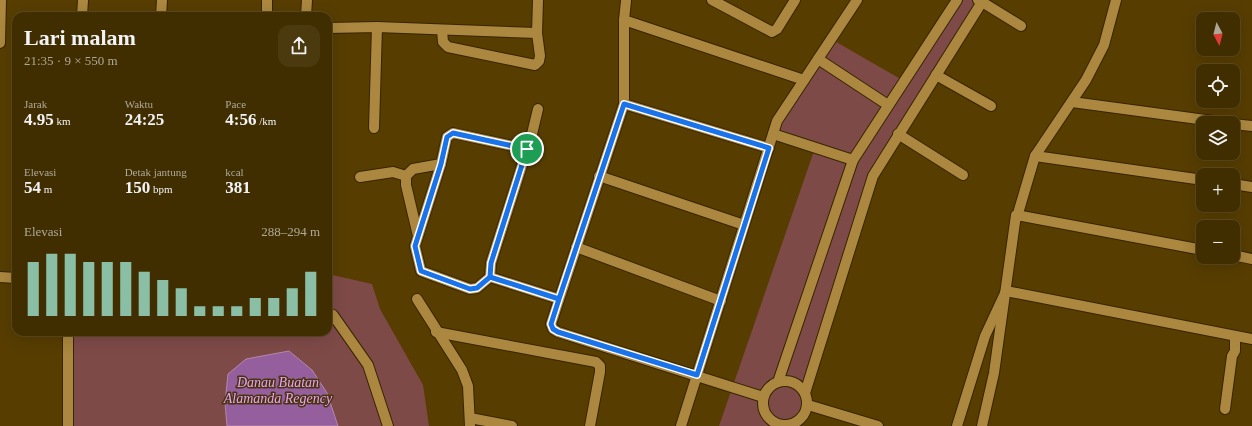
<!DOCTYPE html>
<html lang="id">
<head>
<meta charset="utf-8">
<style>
	body { margin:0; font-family:Georgia,serif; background:#4c3a0f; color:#f1f3f6; height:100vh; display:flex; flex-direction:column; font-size:15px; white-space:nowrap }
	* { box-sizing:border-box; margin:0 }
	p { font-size:13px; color:#aea899 }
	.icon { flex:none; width:22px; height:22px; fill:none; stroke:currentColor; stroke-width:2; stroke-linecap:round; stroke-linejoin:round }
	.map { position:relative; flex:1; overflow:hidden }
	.drawer { position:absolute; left:12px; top:12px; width:320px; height:324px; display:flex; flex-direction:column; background:#412e00; border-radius:12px; box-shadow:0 4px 16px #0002,0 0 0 1px #5a4a22 }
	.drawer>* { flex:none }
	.needle { width:26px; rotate:173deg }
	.fabs { position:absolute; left:1196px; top:12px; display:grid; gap:8px }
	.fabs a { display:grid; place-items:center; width:44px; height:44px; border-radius:8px; background:#412e00; box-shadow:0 4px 16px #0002,0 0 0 1px #5a4a22; font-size:20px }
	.pin { position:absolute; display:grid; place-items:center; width:34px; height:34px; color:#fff; margin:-17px; border:2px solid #fff; border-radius:50%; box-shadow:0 1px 4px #0007 }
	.round { display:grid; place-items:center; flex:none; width:42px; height:42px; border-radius:12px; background:#4c3a0f }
	.summary { display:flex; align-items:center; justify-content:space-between; height:68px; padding:0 12px }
	h1 { font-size:22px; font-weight:700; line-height:30px }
	.stats { display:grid; grid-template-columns:repeat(3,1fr); gap:6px; height:68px; padding:4px 12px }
	.stats div { display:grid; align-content:center }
	.stats b { font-size:17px; font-weight:700 }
	.stats small { font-size:11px; font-weight:400 }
	.stats p { font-size:11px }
	.chart { height:112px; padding:8px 12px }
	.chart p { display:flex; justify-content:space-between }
	.chart svg { width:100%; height:72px; margin-top:4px; stroke:#8abfa5; stroke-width:6 }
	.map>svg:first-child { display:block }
</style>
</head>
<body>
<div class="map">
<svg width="1252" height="426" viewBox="0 0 1252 426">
	<rect width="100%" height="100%" fill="#573d00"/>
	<g fill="#7e4a48">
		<polygon points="957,0 978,0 873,176 805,392 808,405 804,417 794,426 719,426 815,148 773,134 831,39 904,81"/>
		<polygon points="328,274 372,284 380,309 423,385 429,426 338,426 327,393 312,370 289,351 225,403 227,426 68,426 69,332 328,332"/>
	</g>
	<polygon fill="#955f9d" stroke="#b388a9" points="289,351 312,370 327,393 338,426 227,426 225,403 228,374 246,359"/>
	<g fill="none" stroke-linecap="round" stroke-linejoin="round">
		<g stroke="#372500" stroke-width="12">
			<g id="street">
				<polyline points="712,0 772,32 777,29 795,0"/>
				<polyline points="626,1 624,20 804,80"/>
				<polyline points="982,2 1021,26"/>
				<polyline points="82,16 83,0"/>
				<polyline points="161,16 162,0"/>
				<polyline points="267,16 267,0"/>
				<polyline points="306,16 307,0"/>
				<polyline points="624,20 624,104 551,324 553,329 558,332 763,397"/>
				<polyline points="328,28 377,27 537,33"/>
				<polyline points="442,30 443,42 448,47 535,65 539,61 540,56 537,33 538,0"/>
				<polyline points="0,43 1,0"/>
				<polyline points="818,59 888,105"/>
				<polyline points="936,75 991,106"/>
				<polyline points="1072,102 1228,123"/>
				<polyline points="624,104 769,148"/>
				<polyline points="538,109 532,134 491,263 490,277 559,299"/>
				<polyline points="1233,124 1252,126"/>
				<polyline points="374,128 377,27"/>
				<polyline points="773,134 853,160"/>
				<polyline points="898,134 963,175"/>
				<polyline points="1035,156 1203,180"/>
				<polyline points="599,176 744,225"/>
				<polyline points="360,177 393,172 406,176"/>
				<polyline points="1233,184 1252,187"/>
				<polyline points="1019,210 1035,156 1086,80 1104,45 1116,0"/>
				<polyline points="418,236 406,185 406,176 413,169 441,164"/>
				<polyline points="576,247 721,301"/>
				<polyline points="1233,255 1252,259"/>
				<polyline points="0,277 16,278"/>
				<polyline points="490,277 477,288 470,289 421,271 415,246 441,164 447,137 453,133 527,149"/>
				<polyline points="417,299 462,370 468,386 470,426"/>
				<polyline points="328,313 333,315 368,365 388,426"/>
				<polyline points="68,332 68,426"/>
				<polyline points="436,332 596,362 600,366 600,372 590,426"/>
				<circle cx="785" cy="403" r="22"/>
				<polyline points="778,382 853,160 957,0"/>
				<polyline points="805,393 873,176 982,2 978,0"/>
				<polyline points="808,405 878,426"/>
				<polyline points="1225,409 1232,356 1235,351 1235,337"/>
				<polyline points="470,418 512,426"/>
				<polyline points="681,426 777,121 857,0"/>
				<polyline points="957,426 985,336 1006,291 1252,339"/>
				<polyline points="982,426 994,373 1016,215 1203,250"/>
			</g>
		</g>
		<use href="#street" stroke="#ab873f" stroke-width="10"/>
	</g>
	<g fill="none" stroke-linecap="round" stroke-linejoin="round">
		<g stroke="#fff" stroke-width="8">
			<polyline id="route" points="527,149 491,263 490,277 559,299 551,324 553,329 558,332 697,375 769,148 624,104 559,299 490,277 477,288 470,289 421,271 415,246 441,164 447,137 453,133 527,149"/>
		</g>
		<use href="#route" stroke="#1a73e8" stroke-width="5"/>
	</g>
	<g text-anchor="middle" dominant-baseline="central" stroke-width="3" stroke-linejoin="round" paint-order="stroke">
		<g font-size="14" font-style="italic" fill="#eba1f6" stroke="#47340d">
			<text x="278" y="382">Danau Buatan<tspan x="278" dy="16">Alamanda Regency</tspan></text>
		</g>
	</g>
</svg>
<div class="fabs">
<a><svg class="needle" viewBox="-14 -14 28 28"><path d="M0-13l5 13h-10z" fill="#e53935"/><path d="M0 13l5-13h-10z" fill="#aea899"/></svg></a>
<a><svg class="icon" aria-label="locate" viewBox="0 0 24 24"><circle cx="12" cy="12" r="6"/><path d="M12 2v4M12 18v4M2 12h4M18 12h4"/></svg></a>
<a><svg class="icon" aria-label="layers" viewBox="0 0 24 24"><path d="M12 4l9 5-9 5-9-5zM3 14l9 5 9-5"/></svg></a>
<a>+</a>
<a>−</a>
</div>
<div class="pin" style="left:527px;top:149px;background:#1e9e55"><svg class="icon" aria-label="arrive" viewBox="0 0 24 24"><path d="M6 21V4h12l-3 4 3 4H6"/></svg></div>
<section class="drawer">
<div class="summary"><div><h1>Lari malam</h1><p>21:35 · 9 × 550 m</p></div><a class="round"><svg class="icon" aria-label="share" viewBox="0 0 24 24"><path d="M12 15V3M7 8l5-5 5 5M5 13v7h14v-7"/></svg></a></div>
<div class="stats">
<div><p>Jarak</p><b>4.95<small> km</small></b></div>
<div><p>Waktu</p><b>24:25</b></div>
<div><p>Pace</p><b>4:56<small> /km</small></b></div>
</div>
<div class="stats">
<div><p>Elevasi</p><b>54<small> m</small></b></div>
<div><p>Detak jantung</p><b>150<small> bpm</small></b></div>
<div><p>kcal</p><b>381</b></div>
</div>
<div class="chart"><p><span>Elevasi</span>288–294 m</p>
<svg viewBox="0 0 160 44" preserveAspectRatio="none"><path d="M5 44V11M15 44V6M25 44V6M35 44V11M45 44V11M55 44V11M65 44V17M75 44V22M85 44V27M95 44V38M105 44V38M115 44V38M125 44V33M135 44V33M145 44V27M155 44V17"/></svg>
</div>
</section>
</div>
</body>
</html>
